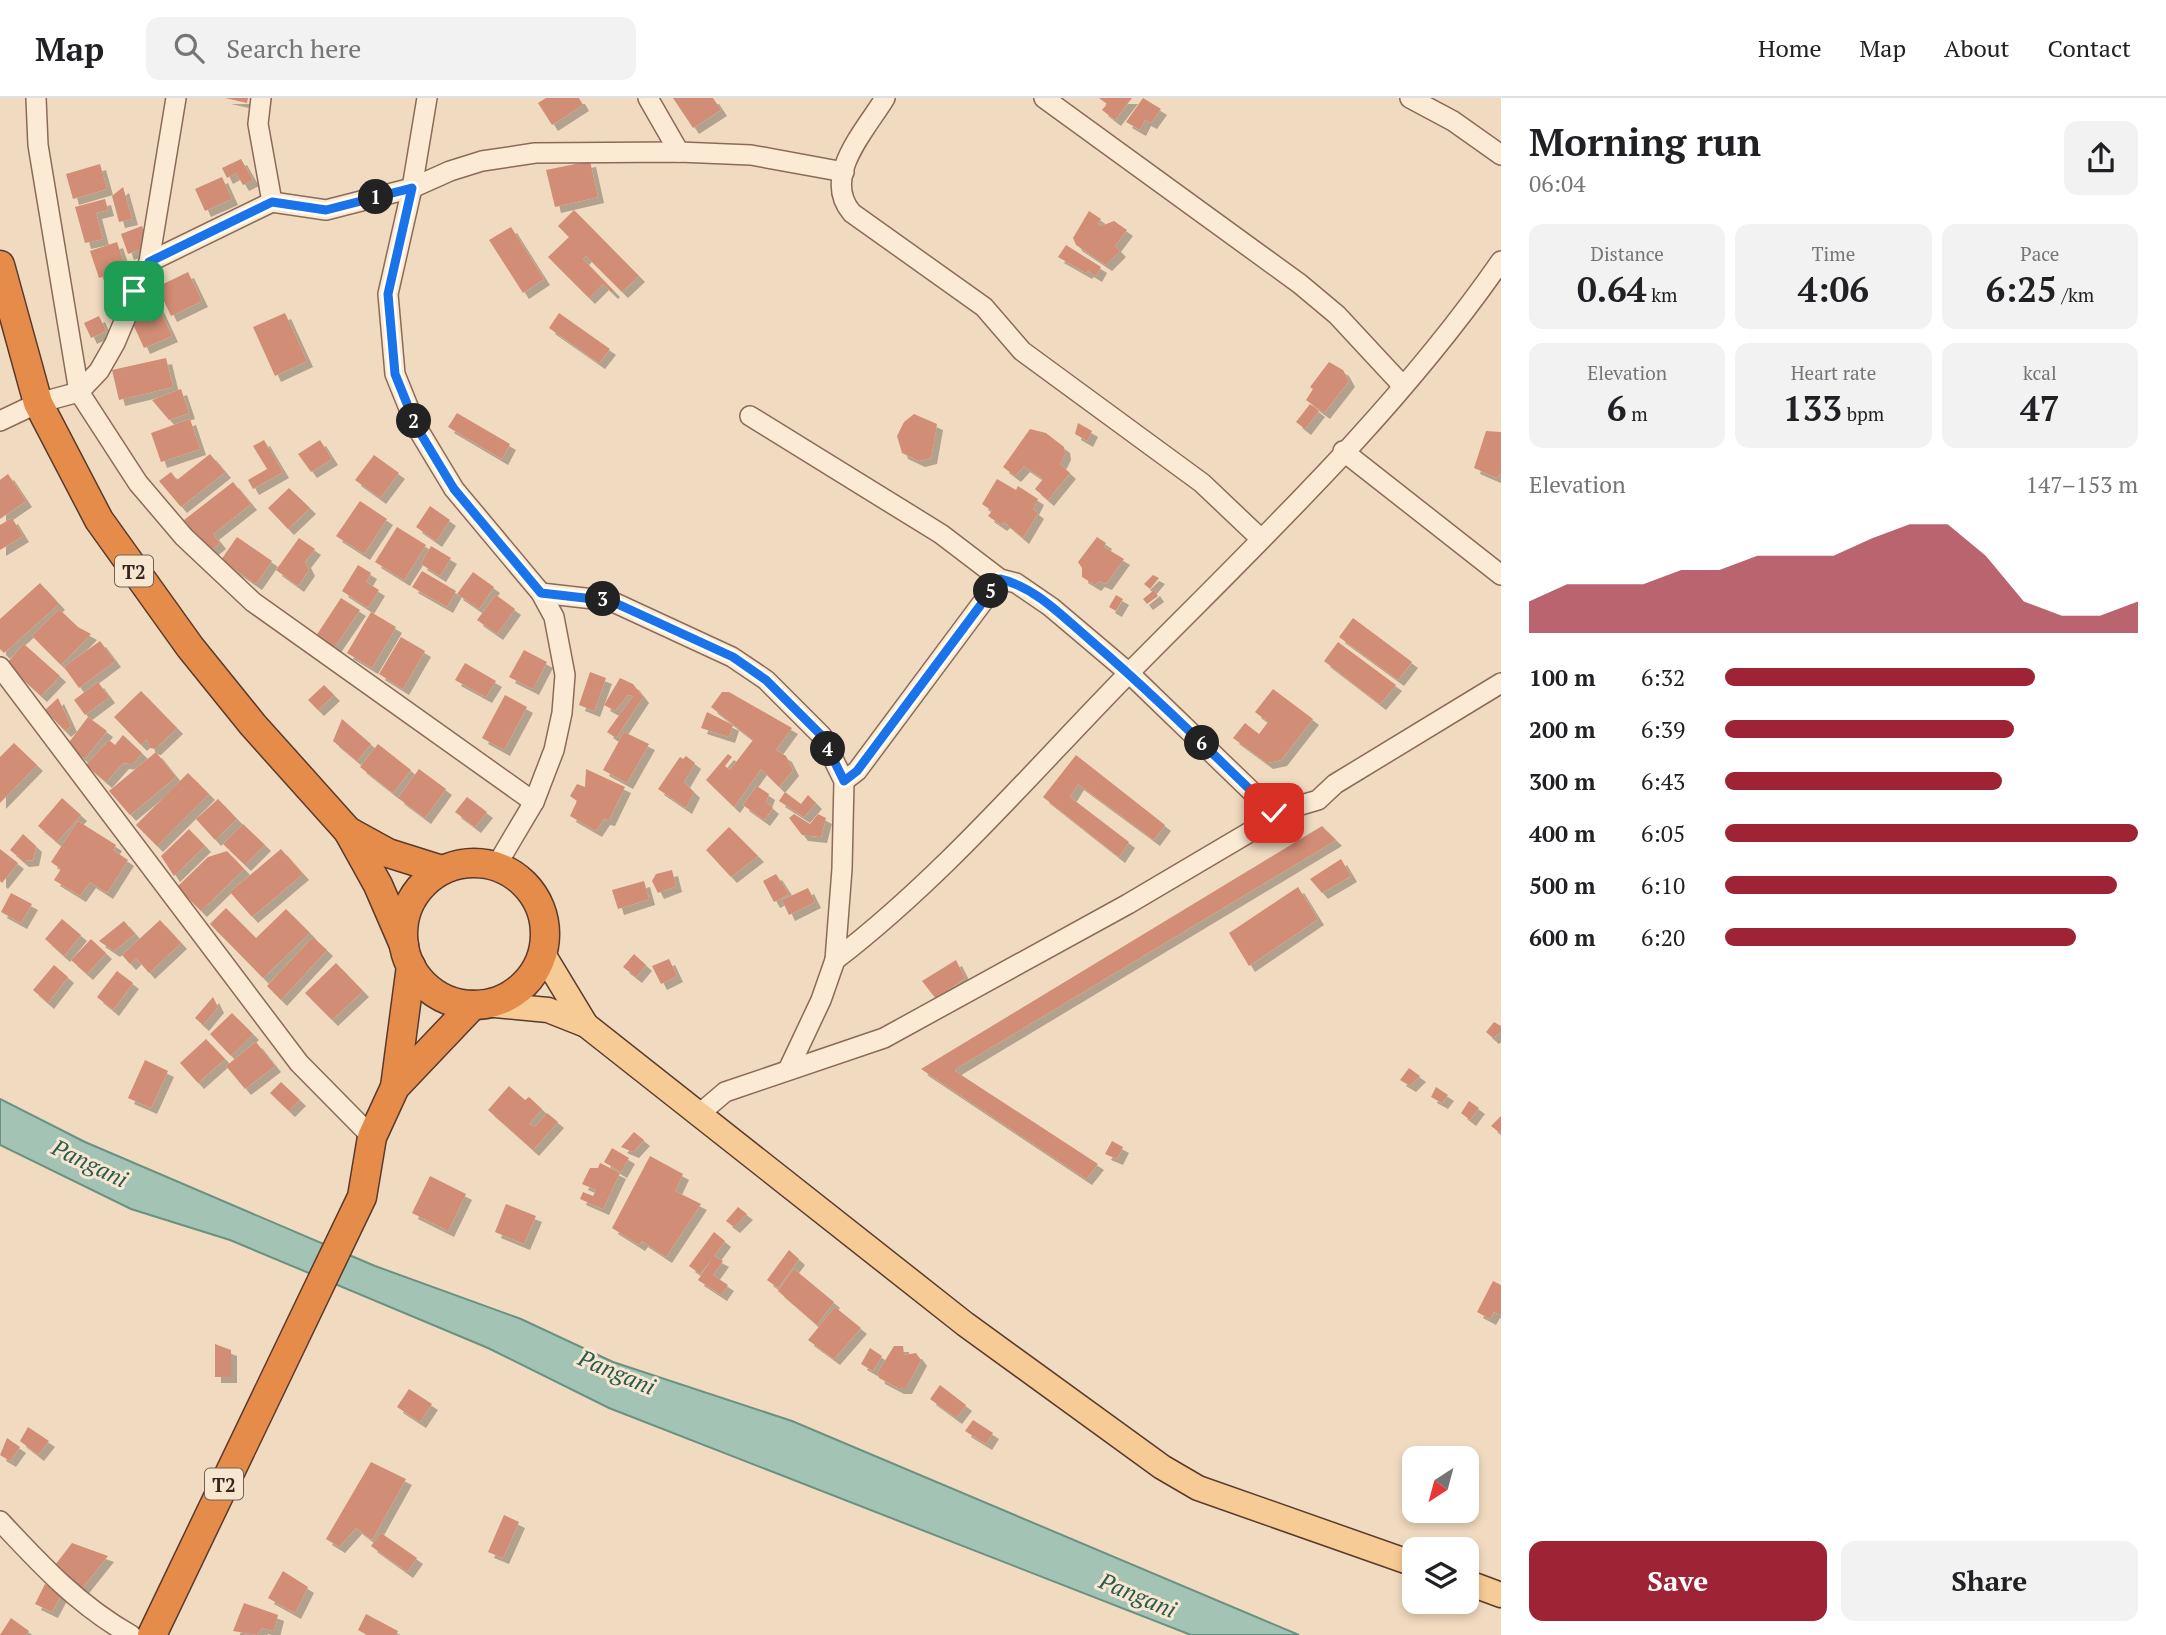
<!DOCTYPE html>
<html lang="en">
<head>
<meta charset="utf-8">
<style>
	body { margin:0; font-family:"PT Serif",serif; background:#f2f2f2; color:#202124; height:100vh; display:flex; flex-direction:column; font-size:26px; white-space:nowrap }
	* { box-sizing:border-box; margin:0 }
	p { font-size:23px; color:#757577 }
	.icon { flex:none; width:38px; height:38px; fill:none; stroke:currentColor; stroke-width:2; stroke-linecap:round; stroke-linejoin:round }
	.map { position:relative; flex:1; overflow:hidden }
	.panel { display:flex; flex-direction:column; background:#fff; width:665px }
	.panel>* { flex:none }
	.needle { width:46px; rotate:216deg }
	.fabs { position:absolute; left:1402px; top:1348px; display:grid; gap:14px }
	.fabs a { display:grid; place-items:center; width:77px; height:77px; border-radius:14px; background:#fff; box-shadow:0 4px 10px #0003; font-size:35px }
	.pin { position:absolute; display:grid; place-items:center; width:60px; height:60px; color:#fff; margin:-30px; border-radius:14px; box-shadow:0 4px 10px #0006 }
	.km { position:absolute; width:35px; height:35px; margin:-18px; border-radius:50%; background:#222; color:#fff; font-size:19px; line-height:35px; text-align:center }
	.round { display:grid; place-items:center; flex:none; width:74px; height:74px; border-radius:14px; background:#f2f2f2 }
	.headline { display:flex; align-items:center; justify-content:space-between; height:119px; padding:0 28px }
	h1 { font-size:38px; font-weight:800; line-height:52px }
	.figures { display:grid; grid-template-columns:repeat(3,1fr); gap:10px; height:119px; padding:7px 28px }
	.figures div { display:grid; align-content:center; border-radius:14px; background:#f2f2f2; text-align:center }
	.figures b { font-size:35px; font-weight:800 }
	.figures small { font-size:19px; font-weight:400 }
	.figures p { font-size:19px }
	.chart { height:196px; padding:14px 28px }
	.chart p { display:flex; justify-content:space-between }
	.chart svg { width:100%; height:126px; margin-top:7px; fill:#9e2335; opacity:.7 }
	.button { display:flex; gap:14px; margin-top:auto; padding:14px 28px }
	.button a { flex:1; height:80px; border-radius:14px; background:#9e2335; color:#fff; font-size:28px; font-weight:800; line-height:80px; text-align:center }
	.button a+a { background:#f2f2f2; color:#202124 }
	ul { padding:0 28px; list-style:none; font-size:23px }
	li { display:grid; grid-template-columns:112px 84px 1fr; align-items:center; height:52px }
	li i { height:18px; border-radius:9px; background:#9e2335 }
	header { display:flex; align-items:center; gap:42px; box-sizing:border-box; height:98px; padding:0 35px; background:#fff; border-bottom:2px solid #e0e0e0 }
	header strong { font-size:33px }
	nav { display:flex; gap:38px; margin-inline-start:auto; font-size:24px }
	.search { width:490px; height:63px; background:#f2f2f2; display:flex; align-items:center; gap:18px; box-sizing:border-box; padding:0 24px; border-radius:14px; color:#757577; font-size:26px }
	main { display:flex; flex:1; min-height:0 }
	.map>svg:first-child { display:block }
</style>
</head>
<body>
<header>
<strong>Map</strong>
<div class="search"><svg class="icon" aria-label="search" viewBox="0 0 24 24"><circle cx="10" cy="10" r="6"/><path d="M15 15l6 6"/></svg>Search here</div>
<nav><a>Home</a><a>Map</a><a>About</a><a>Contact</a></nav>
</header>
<main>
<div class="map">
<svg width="1501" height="1537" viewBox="0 0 1501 1537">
	<defs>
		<filter id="shadow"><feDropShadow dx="6" dy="6" stdDeviation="0" flood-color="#0004"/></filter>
	</defs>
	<rect width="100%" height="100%" fill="#f1dbc0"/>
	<polygon fill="#a3c3b5" stroke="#6a9182" stroke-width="2" points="0,1001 85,1044 375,1168 521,1221 613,1264 792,1323 1299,1537 1191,1537 609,1310 488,1250 230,1142 131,1111 0,1047"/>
	<g fill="#d18d74" filter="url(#shadow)">
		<polygon points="225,0 248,0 247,5"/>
		<polygon points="546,0 579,0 583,7 552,27 538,5"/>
		<polygon points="673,0 713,0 721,12 693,30"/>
		<polygon points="1099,0 1132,0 1115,22 1102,12 1107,6"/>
		<polygon points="1143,0 1161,11 1151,25 1145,22 1140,32 1126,24"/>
		<polygon points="241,61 253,82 243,87 236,75 227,80 222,70"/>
		<polygon points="590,63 598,99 555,109 546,72"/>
		<polygon points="100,66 107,91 73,101 66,76"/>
		<polygon points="222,79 232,101 205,113 195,91"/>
		<polygon points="123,89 132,121 119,124 112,98"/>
		<polygon points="105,101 108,112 96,115 103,141 85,145 75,109"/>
		<polygon points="574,112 639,178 622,194 586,158 583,161 614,193 612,195 603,186 589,200 548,159 569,139 558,128"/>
		<polygon points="1089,113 1101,121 1098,126 1101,128 1114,123 1127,132 1115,148 1120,153 1106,167 1076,147 1073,140"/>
		<polygon points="142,128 150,148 128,156 121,136"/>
		<polygon points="511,129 544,181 523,195 489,142"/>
		<polygon points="117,144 126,171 99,180 90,153"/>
		<polygon points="1066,147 1101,169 1096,178 1088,173 1086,175 1058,159"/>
		<polygon points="188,174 202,203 171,218 157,189"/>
		<polygon points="155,202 172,238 144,250 128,215"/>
		<polygon points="285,215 307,263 275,278 253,229"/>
		<polygon points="559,215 610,251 599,265 549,230"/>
		<polygon points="99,218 106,233 91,240 84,225"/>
		<polygon points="166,260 173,289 119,302 112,272"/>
		<polygon points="1329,264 1343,272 1349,283 1324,315 1306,302 1313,291 1310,289"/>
		<polygon points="181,291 189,315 169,322 152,302"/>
		<polygon points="1310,306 1319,313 1305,331 1296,324"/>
		<polygon points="457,315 510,346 502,361 448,329"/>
		<polygon points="914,316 937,326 931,360 919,363 902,355 897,338 904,324"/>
		<polygon points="190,321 200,351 161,364 151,335"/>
		<polygon points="1078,325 1092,333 1087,343 1075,336"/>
		<polygon points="1030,331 1046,335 1064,349 1065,356 1060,366 1070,375 1048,402 1035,391 1043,381 1024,368 1015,378 1003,369"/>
		<polygon points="1486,333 1501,334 1501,375 1497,380 1474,370"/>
		<polygon points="264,342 283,374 253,391 248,382 267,371 253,348"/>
		<polygon points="320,342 332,361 311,374 298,356"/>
		<polygon points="210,356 225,374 181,409 159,383 171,374 177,382"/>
		<polygon points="374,357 399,375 380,400 355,382"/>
		<polygon points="8,376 26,403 0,421 0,382"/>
		<polygon points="997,381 1016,392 1018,388 1038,401 1033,411 1038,415 1023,440 1004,424 1001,427 988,418 992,413 982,406"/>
		<polygon points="233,384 251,406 213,436 220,445 209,454 184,422"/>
		<polygon points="289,390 310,410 288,431 268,410"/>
		<polygon points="360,403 387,421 364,456 336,438"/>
		<polygon points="430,408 450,422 436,443 416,429"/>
		<polygon points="12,420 23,438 0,452 0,427"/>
		<polygon points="397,429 426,447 404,482 375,464"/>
		<polygon points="237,439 272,463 256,486 221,462"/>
		<polygon points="1097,439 1106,445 1104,449 1124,461 1106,486 1099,483 1095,487 1082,479 1082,470 1078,464"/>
		<polygon points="299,440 315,451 305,464 309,472 298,488 276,472"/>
		<polygon points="431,448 451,460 440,478 421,466"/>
		<polygon points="358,467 371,475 366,484 379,492 368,510 342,493"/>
		<polygon points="422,473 456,493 447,509 412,489"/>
		<polygon points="473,474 494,489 479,511 457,496"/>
		<polygon points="1153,477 1159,480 1150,491 1144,486"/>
		<polygon points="40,485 59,506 4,555 0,551 0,521"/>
		<polygon points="1154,492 1158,498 1147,506 1143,501"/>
		<polygon points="496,497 515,511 497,536 477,522"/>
		<polygon points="1116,497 1123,501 1116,513 1109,509"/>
		<polygon points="341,500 360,512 334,550 316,538"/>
		<polygon points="59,511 78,529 91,536 61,567 32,538"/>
		<polygon points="371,514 396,529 372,570 347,555"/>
		<polygon points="1353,520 1412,564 1398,582 1339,539"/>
		<polygon points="401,539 425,553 403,591 379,576"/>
		<polygon points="100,543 115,563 79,590 64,569"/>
		<polygon points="1338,544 1396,587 1380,606 1324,563"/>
		<polygon points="24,546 60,578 41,598 6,566"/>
		<polygon points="524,552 547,564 533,591 509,579"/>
		<polygon points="465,565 496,583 486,599 455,582"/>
		<polygon points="590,574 606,580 594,613 579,607"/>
		<polygon points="620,580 633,586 643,599 616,640 607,634 633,598 628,597 615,613 604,607"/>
		<polygon points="98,584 109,599 85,617 74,602"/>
		<polygon points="324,587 334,597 318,612 308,602"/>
		<polygon points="1273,591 1313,621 1281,662 1267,665 1233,640 1245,625 1259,636 1268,624 1255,614"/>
		<polygon points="141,593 177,630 155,651 150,650 147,641 141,647 114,619"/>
		<polygon points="722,594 729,594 792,630 776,652 786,658 793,672 779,689 761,671 734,709 706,682 728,656 732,659 725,668 730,672 753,642 711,609"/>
		<polygon points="505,597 527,609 504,652 482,640"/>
		<polygon points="58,600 71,628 65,633 45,612"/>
		<polygon points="707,614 733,627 729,639 701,630"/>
		<polygon points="88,619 107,633 85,661 67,647"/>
		<polygon points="342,621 371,646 357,663 333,643"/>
		<polygon points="624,634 649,646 627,685 603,672"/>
		<polygon points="123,637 142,655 133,666 123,665 106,684 86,667 109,642 115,647"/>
		<polygon points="14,645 37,667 0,705 0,659"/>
		<polygon points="378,646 411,672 393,695 360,669"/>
		<polygon points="156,654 176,679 130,717 109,693"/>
		<polygon points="1076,657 1165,727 1154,742 1078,686 1070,699 1129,744 1119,759 1043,699"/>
		<polygon points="686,658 695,665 684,684 694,694 686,710 658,691 680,659 683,661"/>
		<polygon points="419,671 446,691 425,720 398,700"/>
		<polygon points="586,671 625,689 609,722 604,721 596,733 570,718 577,703 570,698 577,686 585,689"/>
		<polygon points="188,675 209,696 157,748 136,727"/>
		<polygon points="757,688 769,696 766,704 773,710 764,722 743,707"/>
		<polygon points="785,694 801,706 808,697 816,705 804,719 779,703"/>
		<polygon points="467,699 487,714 475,729 455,714"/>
		<polygon points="62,700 81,717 57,744 38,728"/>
		<polygon points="218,701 237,721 215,742 196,721"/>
		<polygon points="794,716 810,726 818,716 826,720 821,739 802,737 789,720"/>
		<polygon points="78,723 116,747 113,752 128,762 107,795 90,784 80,798 54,782 61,771 51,764"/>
		<polygon points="243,726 265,747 245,767 223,746"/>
		<polygon points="1322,728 1336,742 957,970 955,973 1098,1066 1086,1081 921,971"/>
		<polygon points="729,729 758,758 731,779 706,752"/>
		<polygon points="189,731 205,748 174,778 161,758"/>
		<polygon points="23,736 36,748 33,762 23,763 10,752"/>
		<polygon points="0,751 18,765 2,785 0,783"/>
		<polygon points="281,751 303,776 252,819 230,794"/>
		<polygon points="227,753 244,771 201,813 177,789 208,759"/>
		<polygon points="1341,761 1351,778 1322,795 1310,781"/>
		<polygon points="672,772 676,788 658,795 652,783 656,776"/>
		<polygon points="776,776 789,796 774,804 763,783"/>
		<polygon points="644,783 649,801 618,811 612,792"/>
		<polygon points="1298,789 1318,821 1249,868 1229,835"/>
		<polygon points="808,790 815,804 789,817 782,802"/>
		<polygon points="11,795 32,806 21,825 1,814"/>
		<polygon points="226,810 256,840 286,811 310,835 263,880 210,826"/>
		<polygon points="62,821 81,837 64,858 45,841"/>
		<polygon points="160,822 181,845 149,875 136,860 130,866 122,857"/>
		<polygon points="124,823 135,836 114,853 99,843"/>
		<polygon points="313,839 327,852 281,902 267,888"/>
		<polygon points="91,841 106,855 87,876 71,862"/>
		<polygon points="634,856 646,867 636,879 623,869"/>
		<polygon points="669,861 677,878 661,886 652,868"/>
		<polygon points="956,862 965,880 936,901 922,883"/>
		<polygon points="336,865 363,893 332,922 305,895"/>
		<polygon points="54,867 68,879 48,905 33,892"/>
		<polygon points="117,873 133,885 113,912 97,899"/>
		<polygon points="213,899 218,909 203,927 195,920"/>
		<polygon points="232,915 253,936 231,958 210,936"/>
		<polygon points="1494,924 1501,928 1501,934 1493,940 1486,934"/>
		<polygon points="206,941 225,961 198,985 180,965"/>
		<polygon points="256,944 275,968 245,991 226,968"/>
		<polygon points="145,962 168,973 151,1010 128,1000"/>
		<polygon points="1409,970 1420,978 1410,988 1400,982"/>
		<polygon points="281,984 300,1002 289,1013 270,995"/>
		<polygon points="509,988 525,1002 529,999 542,1011 529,1026 535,1029 547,1015 558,1024 533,1052 488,1012"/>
		<polygon points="1436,989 1448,997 1442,1005 1431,999"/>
		<polygon points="1469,1003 1479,1010 1470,1022 1461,1015"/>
		<polygon points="1501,1018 1501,1034 1500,1035 1491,1028"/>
		<polygon points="634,1034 644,1042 633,1054 621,1049"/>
		<polygon points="1112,1043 1123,1049 1117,1061 1105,1056"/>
		<polygon points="612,1050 629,1060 621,1074 604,1064"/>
		<polygon points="650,1058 683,1076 675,1093 701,1106 666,1159 642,1143 639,1147 612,1130"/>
		<polygon points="600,1065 620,1075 603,1111 580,1101 583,1094 593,1098 596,1092 582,1086 590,1070 598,1070"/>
		<polygon points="430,1078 466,1096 448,1133 412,1115"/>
		<polygon points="506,1106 536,1118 524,1146 495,1134"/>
		<polygon points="738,1109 747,1116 734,1129 726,1123"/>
		<polygon points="714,1134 725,1143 714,1158 723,1163 713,1177 728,1187 721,1197 698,1182 712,1161 700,1176 689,1168"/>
		<polygon points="789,1152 799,1161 778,1190 767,1182"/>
		<polygon points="794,1171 834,1204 817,1227 778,1193"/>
		<polygon points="1493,1183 1501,1187 1501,1217 1494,1214 1490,1221 1477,1214"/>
		<polygon points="835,1209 861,1230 834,1261 808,1242"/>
		<polygon points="215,1246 231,1252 231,1279 215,1279"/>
		<polygon points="894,1248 903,1248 904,1257 916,1255 921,1262 906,1290 898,1290 879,1280 878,1274"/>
		<polygon points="870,1250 882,1258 873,1273 861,1266"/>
		<polygon points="940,1287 966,1307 956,1320 930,1301"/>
		<polygon points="409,1291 432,1306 420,1324 397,1309"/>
		<polygon points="973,1322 993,1335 986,1346 965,1333"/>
		<polygon points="28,1329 49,1343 38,1357 20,1343"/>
		<polygon points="7,1340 20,1349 10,1363 0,1357"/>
		<polygon points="371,1364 406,1381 372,1442 356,1430 339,1449 326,1441"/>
		<polygon points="504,1417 519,1424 503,1460 488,1454"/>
		<polygon points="381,1435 417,1460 407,1474 371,1448"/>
		<polygon points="72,1445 108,1458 80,1493 52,1471"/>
		<polygon points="283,1473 308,1489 295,1515 268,1500"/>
		<polygon points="45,1486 62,1495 52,1514 35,1506"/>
		<polygon points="244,1505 278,1517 274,1533 262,1530 257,1537 233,1533"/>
		<polygon points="366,1516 398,1533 396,1537 367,1537 358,1532"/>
		<polygon points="11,1520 29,1533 26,1537 0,1537"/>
	</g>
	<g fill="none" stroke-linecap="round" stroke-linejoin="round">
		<g stroke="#8b6b57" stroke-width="22">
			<g id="minor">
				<polyline points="36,0 38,47 79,294 138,385 184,439 253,504 534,704"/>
				<polyline points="261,0 258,26 272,104 326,112 412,90 450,73 482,63 535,55 679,54 751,57 844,74"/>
				<polyline points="427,0 412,90 388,196 395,276 416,328 454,391 541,495 554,519 565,577 562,615 554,652 534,704 496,768"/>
				<polyline points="648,0 679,54"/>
				<path d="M 885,0 C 865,33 821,79 852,115 L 984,209 L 1022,253 L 1202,385 L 1261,441"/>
				<polyline points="1044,0 1300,186 1337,217 1403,288"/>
				<polyline points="1410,0 1453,23 1501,57"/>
				<polyline points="149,164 272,104"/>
				<polyline points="750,318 941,436 1000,481 1016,485 1051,509 1129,575 1274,715"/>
				<polyline points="0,323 38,305 79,294 99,273 115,245 149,164 176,0"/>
				<polyline points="1343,353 1501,477"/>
				<polyline points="541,495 611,503 732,559 766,582 822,638 844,683 842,771 835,862 821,902 788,972"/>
				<polyline points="0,569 299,965 372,1039"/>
				<polyline points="844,683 857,673 1000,481"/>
				<path d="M 835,862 C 942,780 1032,674 1126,578 C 1256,446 1395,316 1501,163"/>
				<polyline points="698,1017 725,994 884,940 1128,806 1260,728 1274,715 1318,702 1335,686 1501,585"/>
				<path d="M 0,1423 C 40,1466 79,1508 131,1537"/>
			</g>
		</g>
		<g stroke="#593a2c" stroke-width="27">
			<g id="major">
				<polyline points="543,856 586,927"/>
				<polyline points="484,906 548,912 586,927 965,1226 1162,1369 1198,1390 1414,1466"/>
				<polyline points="1466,1484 1501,1497"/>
			</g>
		</g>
		<g stroke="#593a2c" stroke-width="31">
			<g id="highway">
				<polyline points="0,167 38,305 99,422 190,549 253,627 348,733 378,787 404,847"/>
				<polyline points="348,733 388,755 442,772"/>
				<circle cx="474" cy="836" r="71"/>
				<polyline points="395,989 411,868"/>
				<polyline points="152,1537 362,1099 372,1039 395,989 473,907"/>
			</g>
		</g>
		<use href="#minor" stroke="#fbead4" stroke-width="19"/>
		<use href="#major" stroke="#f7cb95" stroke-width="24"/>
		<use href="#highway" stroke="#e68c4b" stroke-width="28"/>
	</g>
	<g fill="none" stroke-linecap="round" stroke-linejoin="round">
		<g stroke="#fff" stroke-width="14">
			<path id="route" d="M 134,193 L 149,164 L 272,104 L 326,112 L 412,90 L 388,196 L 395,276 L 416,328 L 454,391 L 541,495 L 611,503 L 733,559 L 766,582 L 822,638 L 844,683 L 857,673 L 1000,481 C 1035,489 1062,518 1089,541 C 1153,596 1213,656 1274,715"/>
		</g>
		<use href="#route" stroke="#1a73e8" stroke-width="9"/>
	</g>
	<g text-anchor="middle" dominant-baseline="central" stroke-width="6" stroke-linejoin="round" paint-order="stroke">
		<g fill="#f8e7d0" stroke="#736052" stroke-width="2">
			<rect x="115" y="457.5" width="38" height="31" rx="5"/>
			<rect x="205" y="1370.5" width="38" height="31" rx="5"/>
		</g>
		<g font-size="19" font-weight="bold" fill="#3a261c">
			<text x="134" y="473">T2</text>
			<text x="224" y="1386">T2</text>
		</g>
		<g font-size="23" font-style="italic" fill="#2a5b51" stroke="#f8e7d0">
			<text transform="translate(90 1065) rotate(26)">Pangani</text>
			<text transform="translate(617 1274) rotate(23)">Pangani</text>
			<text transform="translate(1138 1497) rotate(23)">Pangani</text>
		</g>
	</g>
</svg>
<div class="fabs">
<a><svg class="needle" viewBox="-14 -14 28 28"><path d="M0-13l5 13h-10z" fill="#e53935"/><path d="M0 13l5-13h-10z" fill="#757577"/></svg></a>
<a><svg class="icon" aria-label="layers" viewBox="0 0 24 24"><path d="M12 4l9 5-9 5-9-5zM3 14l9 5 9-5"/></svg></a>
</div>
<div class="pin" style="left:134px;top:193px;background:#1e9e55"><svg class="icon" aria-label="arrive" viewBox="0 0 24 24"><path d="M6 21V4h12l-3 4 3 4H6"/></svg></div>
<div class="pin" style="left:1274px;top:715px;background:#d93025"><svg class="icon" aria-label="check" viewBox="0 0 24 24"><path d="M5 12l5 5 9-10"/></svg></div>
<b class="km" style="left:376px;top:99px">1</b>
<b class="km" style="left:414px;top:323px">2</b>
<b class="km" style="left:603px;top:501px">3</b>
<b class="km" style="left:828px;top:651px">4</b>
<b class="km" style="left:991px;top:493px">5</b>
<b class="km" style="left:1202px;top:645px">6</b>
</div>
<section class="panel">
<div class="headline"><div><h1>Morning run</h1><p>06:04</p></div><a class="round"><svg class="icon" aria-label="share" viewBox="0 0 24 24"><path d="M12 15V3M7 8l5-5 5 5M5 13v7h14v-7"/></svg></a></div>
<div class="figures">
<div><p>Distance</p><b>0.64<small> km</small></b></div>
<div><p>Time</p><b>4:06</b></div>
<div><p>Pace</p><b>6:25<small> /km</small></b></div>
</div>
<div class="figures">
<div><p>Elevation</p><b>6<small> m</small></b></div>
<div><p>Heart rate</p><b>133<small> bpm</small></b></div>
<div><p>kcal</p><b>47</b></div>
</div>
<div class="chart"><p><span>Elevation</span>147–153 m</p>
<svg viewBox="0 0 160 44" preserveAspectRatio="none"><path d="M0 44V33L10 27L20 27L30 27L40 22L50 22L60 17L70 17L80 17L90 11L100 6L110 6L120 17L130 33L140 38L150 38L160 33V44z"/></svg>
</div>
<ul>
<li><b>100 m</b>6:32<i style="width:75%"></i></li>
<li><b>200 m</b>6:39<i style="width:70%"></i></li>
<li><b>300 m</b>6:43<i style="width:67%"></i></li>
<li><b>400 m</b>6:05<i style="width:100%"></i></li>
<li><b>500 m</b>6:10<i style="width:95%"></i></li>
<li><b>600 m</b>6:20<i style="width:85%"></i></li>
</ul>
<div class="button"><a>Save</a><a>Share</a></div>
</section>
</main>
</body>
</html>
